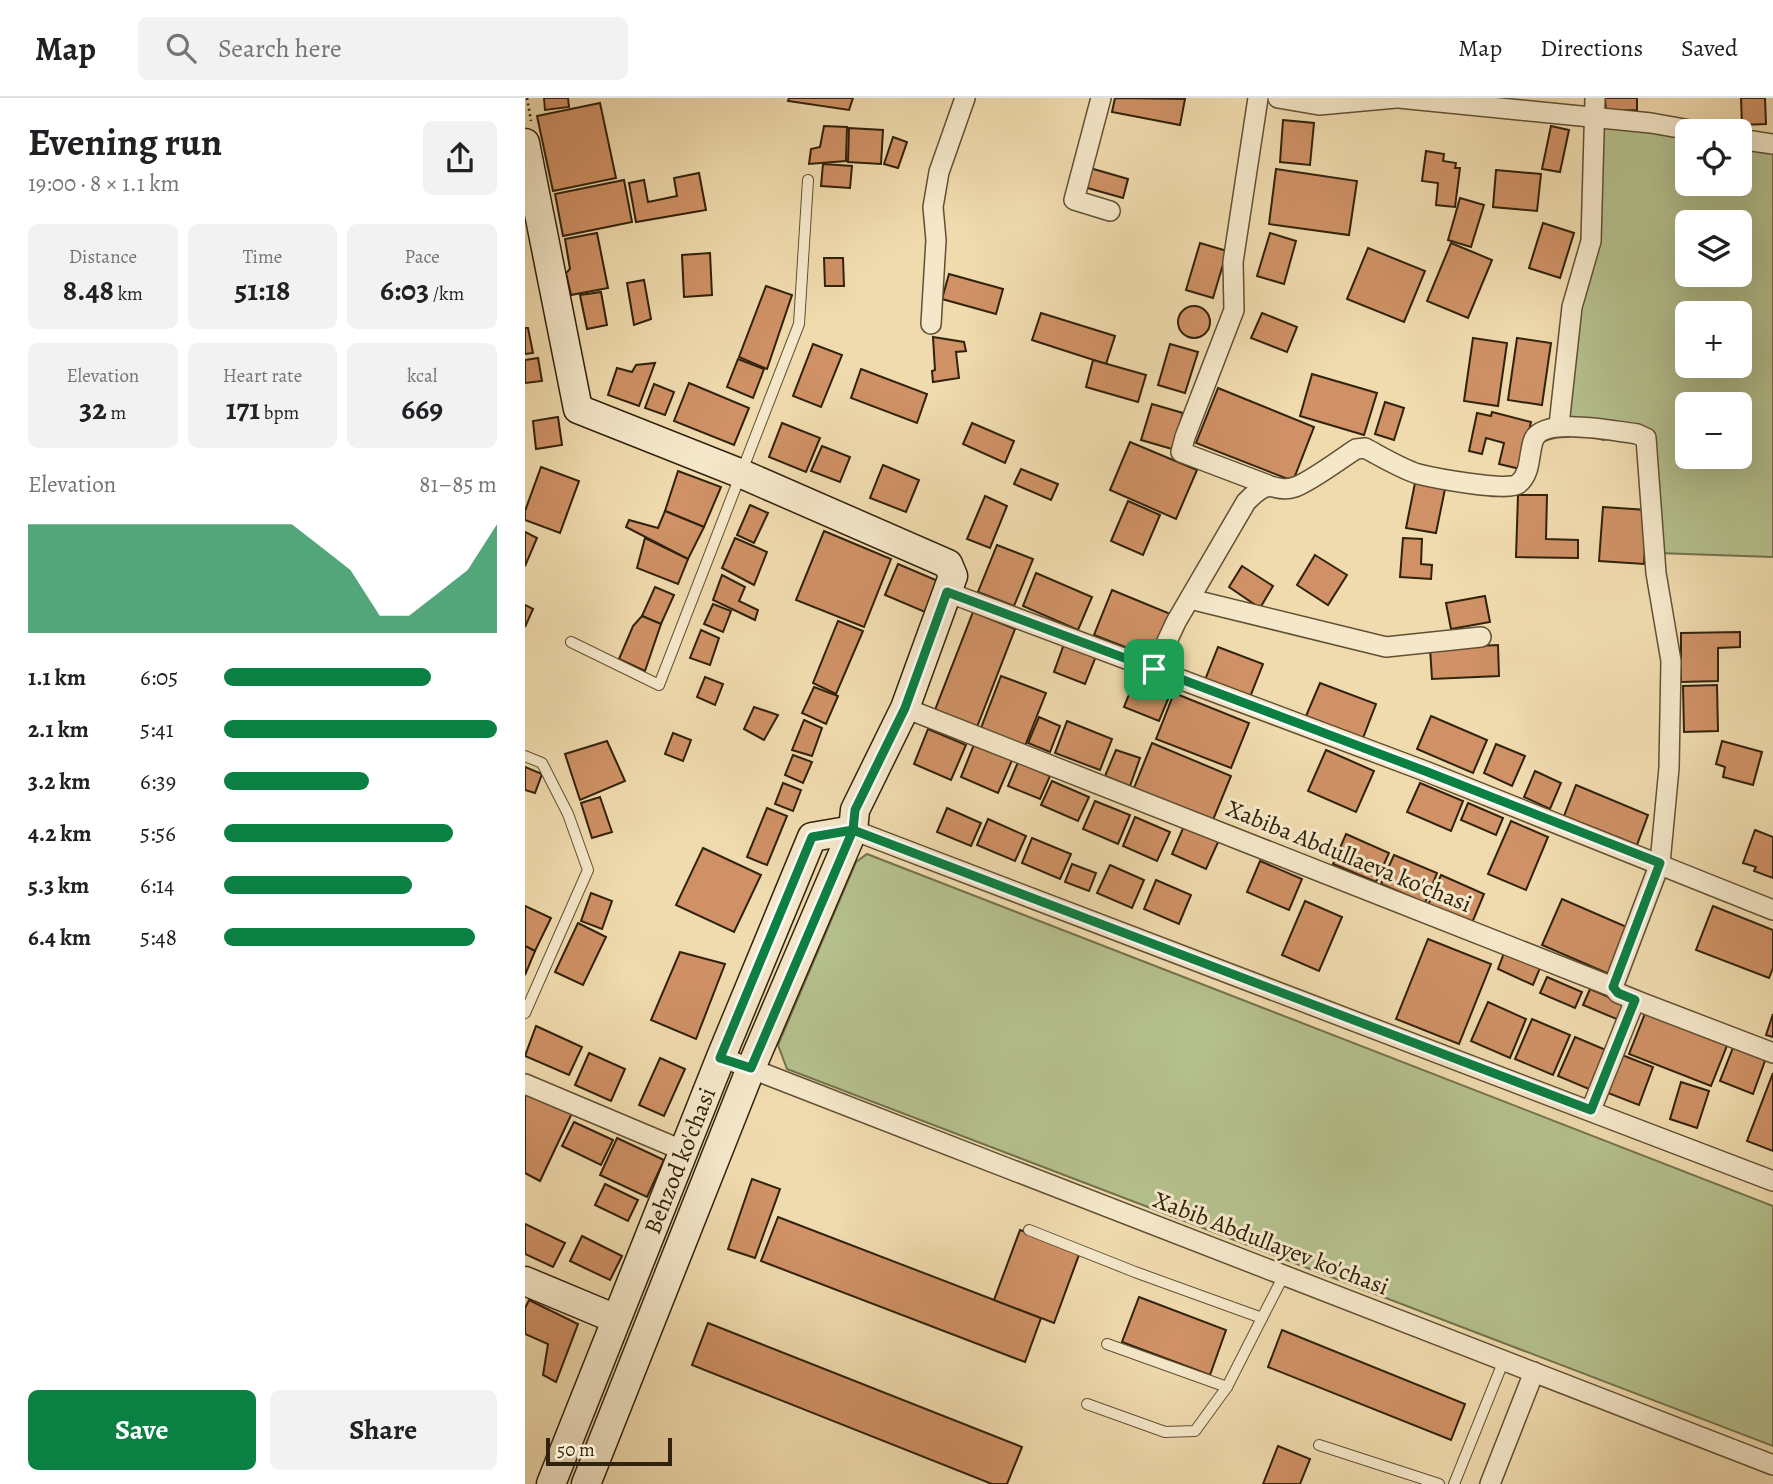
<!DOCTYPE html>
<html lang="en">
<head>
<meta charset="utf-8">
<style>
	body { margin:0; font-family:Alegreya,serif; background:#f2f2f2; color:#202124; height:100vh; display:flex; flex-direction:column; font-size:26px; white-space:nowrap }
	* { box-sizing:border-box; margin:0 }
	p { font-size:23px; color:#757577 }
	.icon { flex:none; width:38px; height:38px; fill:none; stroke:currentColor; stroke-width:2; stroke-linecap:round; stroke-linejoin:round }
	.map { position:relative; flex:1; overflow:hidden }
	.details { display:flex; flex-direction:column; background:#fff; width:525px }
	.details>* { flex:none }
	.controls { position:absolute; left:1150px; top:21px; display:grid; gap:14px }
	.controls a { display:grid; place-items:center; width:77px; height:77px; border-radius:10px; background:#fff; box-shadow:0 7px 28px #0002; font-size:35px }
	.scale { position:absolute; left:21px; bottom:18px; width:126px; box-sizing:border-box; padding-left:7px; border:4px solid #31220b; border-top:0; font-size:19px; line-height:24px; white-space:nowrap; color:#31220b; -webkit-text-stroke:5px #f5e8ca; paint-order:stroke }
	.pin { position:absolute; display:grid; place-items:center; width:60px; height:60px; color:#fff; margin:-30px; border-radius:14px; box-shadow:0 4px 10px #0006 }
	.round { display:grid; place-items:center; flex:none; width:74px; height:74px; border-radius:10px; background:#f2f2f2 }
	.summary { display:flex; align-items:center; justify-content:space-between; height:119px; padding:0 28px }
	h1 { font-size:38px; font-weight:600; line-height:52px }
	.metrics { display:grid; grid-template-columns:repeat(3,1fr); gap:10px; height:119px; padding:7px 28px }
	.metrics div { display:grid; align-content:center; border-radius:10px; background:#f2f2f2; text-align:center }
	.metrics b { font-size:30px; font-weight:600 }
	.metrics small { font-size:19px; font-weight:400 }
	.metrics p { font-size:19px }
	.chart { height:196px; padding:14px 28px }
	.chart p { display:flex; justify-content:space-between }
	.chart svg { width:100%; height:126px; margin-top:7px; fill:#0b8043; opacity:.7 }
	.cta { display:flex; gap:14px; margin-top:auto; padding:14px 28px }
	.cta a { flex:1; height:80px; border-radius:10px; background:#0b8043; color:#fff; font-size:28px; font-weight:600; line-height:80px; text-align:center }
	.cta a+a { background:#f2f2f2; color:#202124 }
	ul { padding:0 28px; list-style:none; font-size:23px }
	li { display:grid; grid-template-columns:112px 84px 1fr; align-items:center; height:52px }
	li i { height:18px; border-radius:9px; background:#0b8043 }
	header { display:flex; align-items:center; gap:42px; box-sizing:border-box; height:98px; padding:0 35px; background:#fff; border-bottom:2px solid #e0e0e0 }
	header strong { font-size:33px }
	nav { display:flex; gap:38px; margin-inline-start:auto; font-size:24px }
	.search { width:490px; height:63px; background:#f2f2f2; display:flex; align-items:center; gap:18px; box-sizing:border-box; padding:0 24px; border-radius:10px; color:#757577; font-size:26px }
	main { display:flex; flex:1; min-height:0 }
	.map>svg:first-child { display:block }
</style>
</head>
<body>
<header>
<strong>Map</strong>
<div class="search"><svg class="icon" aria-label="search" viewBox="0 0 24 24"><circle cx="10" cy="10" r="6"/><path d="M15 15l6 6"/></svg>Search here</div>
<nav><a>Map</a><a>Directions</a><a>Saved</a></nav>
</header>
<main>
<section class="details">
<div class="summary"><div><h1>Evening run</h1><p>19:00 · 8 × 1.1 km</p></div><a class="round"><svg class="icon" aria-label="share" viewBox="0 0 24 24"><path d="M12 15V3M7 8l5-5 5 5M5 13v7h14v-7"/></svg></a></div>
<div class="metrics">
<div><p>Distance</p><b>8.48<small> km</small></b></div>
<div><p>Time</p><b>51:18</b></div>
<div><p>Pace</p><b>6:03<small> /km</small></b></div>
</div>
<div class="metrics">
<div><p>Elevation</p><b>32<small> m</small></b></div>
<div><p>Heart rate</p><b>171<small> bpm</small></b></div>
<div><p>kcal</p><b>669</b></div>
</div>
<div class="chart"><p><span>Elevation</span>81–85 m</p>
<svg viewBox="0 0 160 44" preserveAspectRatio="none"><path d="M0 44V6L10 6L20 6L30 6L40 6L50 6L60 6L70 6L80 6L90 6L100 14L110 22L120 38L130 38L140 30L150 22L160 6V44z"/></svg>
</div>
<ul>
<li><b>1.1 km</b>6:05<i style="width:76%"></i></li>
<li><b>2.1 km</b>5:41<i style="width:100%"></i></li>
<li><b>3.2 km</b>6:39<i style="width:53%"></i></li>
<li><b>4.2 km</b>5:56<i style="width:84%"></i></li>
<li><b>5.3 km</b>6:14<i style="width:69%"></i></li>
<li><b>6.4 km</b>5:48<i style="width:92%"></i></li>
</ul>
<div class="cta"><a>Save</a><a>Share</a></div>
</section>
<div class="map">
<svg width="1248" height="1386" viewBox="0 0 1248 1386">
	<rect width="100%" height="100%" fill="#f0dbae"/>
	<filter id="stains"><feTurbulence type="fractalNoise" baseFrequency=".00286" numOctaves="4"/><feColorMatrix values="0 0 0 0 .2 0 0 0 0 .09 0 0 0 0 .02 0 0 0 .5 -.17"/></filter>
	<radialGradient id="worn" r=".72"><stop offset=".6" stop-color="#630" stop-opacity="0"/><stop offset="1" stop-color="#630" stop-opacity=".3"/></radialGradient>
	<g fill="#b5c18e" stroke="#73724c" stroke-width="2" fill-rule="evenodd">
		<path d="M 1071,19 L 1162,33 L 1162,86 L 1214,86 L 1215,43 L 1248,52 L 1248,459 L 1132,455 L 1124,336 L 1078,342 L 1034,327 ZM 1162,124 L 1214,124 L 1214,177 L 1162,177 ZM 1162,215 L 1214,215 L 1214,268 L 1162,268 ZM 1162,306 L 1214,306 L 1214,359 L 1162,359 Z"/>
		<polygon points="342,756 1248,1108 1248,1348 262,971 253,947 331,764"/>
	</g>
	<g fill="#cf9165" stroke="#31220b" stroke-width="2">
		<polygon points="19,0 43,0 44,9 20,12"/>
		<polygon points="264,0 328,0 324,12 263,3"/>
		<polygon points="590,0 660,1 655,27 587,14"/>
		<polygon points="1080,0 1112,0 1112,12 1081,13"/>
		<polygon points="1216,0 1240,0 1241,26 1217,27"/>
		<polygon points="75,5 91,80 28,93 12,18"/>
		<polygon points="758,22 789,25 785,67 755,64"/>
		<polygon points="299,28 322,29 321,63 284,66 286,51 295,49"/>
		<polygon points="1026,28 1044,32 1035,74 1017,71"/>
		<polygon points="324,30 358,32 356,66 323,64"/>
		<polygon points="368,39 382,44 373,70 359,66"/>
		<polygon points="901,53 919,56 918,63 931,65 930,70 935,70 930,109 911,107 913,85 897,83"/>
		<polygon points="298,66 327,68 325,90 296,88"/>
		<polygon points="565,70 603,81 598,100 559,89"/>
		<polygon points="751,71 832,83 824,137 744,126"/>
		<polygon points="971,72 1016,76 1012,113 968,109"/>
		<polygon points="174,75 181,112 111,124 104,85 119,82 123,104 152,98 149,80"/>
		<polygon points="99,82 107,124 38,138 30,96"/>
		<polygon points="935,100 959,107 946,149 923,142"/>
		<polygon points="1018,125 1049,135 1035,180 1004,170"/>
		<polygon points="72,135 83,190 46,197 41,175 45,171 40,141"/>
		<polygon points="745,135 771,143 759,186 732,178"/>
		<polygon points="675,145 702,153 688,200 661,192"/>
		<polygon points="926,145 967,162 943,220 902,203"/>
		<polygon points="843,150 900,173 879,224 822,201"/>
		<polygon points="185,155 187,197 159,199 157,157"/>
		<polygon points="299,160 318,160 319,188 300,188"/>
		<polygon points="424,176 478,191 471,216 417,201"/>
		<polygon points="119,182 126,221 109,227 102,185"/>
		<polygon points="241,188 267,197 242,271 214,259"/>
		<polygon points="76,194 82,227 62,231 55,197"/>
		<circle cx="669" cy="224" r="16"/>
		<polygon points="516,215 590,238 581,266 507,242"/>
		<polygon points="737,215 772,229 762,254 726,240"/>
		<polygon points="0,230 3,230 8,255 0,256"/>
		<polygon points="408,239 439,244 441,253 431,254 434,280 408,284 407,273 410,272"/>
		<polygon points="948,240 982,245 973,308 939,303"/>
		<polygon points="992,240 1026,245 1017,307 983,302"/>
		<polygon points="288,246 317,257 296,309 268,298"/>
		<polygon points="645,246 673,254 660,295 633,287"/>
		<polygon points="13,260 17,283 0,285 0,262"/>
		<polygon points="213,261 239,271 228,300 202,289"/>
		<polygon points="568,262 621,277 613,304 561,289"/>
		<polygon points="130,265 114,308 83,297 92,270 107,274 111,267"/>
		<polygon points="336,271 402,296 392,325 326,300"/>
		<polygon points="787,276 852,295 839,337 775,318"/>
		<polygon points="164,285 224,310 209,347 149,323"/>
		<polygon points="129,286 149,294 140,317 120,310"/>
		<polygon points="693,290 789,329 768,383 671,345"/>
		<polygon points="860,304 879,310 869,342 850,336"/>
		<polygon points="627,306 658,315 647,351 616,342"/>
		<polygon points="967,314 1006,324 995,371 974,366 979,345 961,340 957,356 944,353 952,315 966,318"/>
		<polygon points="33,319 37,347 11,351 8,323"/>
		<polygon points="257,325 295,340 281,374 244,359"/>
		<polygon points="447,325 489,343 480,365 438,346"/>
		<polygon points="605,344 672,372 651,421 585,392"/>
		<polygon points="297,348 325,359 315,384 286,373"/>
		<polygon points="358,367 394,382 381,414 345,400"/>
		<polygon points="16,369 54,383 35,435 0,422 0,413"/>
		<polygon points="496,371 533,386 526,402 489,386"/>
		<polygon points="153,373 196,389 179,429 140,413"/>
		<polygon points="890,385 920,391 911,435 881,430"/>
		<polygon points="993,397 1022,397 1021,441 1053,442 1053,460 991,459"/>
		<polygon points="460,398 482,408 465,450 442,441"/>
		<polygon points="603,403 635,417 618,457 586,443"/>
		<polygon points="225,407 243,415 229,445 212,437"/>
		<polygon points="1078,409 1122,412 1119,466 1074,463"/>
		<polygon points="140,413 179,429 163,461 101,429 104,422 133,430"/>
		<polygon points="299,433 366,461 339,529 271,502"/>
		<polygon points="0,434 12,440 0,468"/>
		<polygon points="120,440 163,461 153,486 112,470"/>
		<polygon points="210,440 242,454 229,487 197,470"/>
		<polygon points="878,440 897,441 896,466 907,467 906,481 875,479"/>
		<polygon points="472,447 508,461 489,508 453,494"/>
		<polygon points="790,457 822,477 803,507 772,487"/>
		<polygon points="373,466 413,483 400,514 360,497"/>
		<polygon points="717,468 748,488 735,510 704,489"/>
		<polygon points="511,475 567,499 553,532 498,508"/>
		<polygon points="197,477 220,489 214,503 233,512 230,522 188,502"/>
		<polygon points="130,489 149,497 136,526 117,518"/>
		<polygon points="587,492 648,517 631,561 569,537"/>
		<polygon points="960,498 965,524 926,531 921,505"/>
		<polygon points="188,506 206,513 198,534 179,526"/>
		<polygon points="0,507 8,511 0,529"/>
		<polygon points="448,514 490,531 452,629 410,612"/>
		<polygon points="117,518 136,526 120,573 94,561 108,528"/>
		<polygon points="313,523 338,533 311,596 288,585"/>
		<polygon points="176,532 194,540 185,567 165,560"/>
		<polygon points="1215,534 1215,549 1193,550 1193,583 1156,584 1156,535"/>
		<polygon points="539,546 571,558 560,586 529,574"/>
		<polygon points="973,547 974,578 907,581 905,550"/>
		<polygon points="693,549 738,566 725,599 680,582"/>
		<polygon points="476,578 521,595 500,648 456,630"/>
		<polygon points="180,579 198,586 190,607 172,599"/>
		<polygon points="611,579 646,594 634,623 599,609"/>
		<polygon points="795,585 851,606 838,640 781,618"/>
		<polygon points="1192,587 1193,633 1159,634 1158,588"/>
		<polygon points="289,589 313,598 301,626 277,615"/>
		<polygon points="649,595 724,625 706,670 631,641"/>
		<polygon points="229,609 253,617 239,642 219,631"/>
		<polygon points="906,618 962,642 948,675 892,651"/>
		<polygon points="514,619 535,628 525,654 503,645"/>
		<polygon points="279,622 297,630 287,658 267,652"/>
		<polygon points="542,623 587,641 575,672 530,655"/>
		<polygon points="403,631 441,647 426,682 389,666"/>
		<polygon points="148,635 166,642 158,663 140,656"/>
		<polygon points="82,643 100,683 55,702 40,656"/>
		<polygon points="1197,643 1237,654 1228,687 1198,679 1200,669 1191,666"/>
		<polygon points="450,644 488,660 473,695 436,679"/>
		<polygon points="627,645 706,678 688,722 609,690"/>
		<polygon points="971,646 1000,658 987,688 959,675"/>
		<polygon points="591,652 615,660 605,688 580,678"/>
		<polygon points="801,652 849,673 831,714 783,693"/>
		<polygon points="268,657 287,664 278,685 260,677"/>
		<polygon points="493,664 525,678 515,701 483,688"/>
		<polygon points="0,669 17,676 10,695 0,692"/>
		<polygon points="1010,673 1036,685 1025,711 999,699"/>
		<polygon points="527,683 564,699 553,723 516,707"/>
		<polygon points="258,685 276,692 268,713 250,706"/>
		<polygon points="895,685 938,703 926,733 882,714"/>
		<polygon points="1051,687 1123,717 1112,747 1039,718"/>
		<polygon points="75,699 87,734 67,740 56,705"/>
		<polygon points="570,703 605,717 593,746 558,731"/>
		<polygon points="943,705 978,720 971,737 936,722"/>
		<polygon points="242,710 262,718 242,767 222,759"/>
		<polygon points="422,710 456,725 446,748 412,734"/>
		<polygon points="610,719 645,734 632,763 598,748"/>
		<polygon points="463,721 501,738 490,763 452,747"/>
		<polygon points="986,723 1023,739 1001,792 963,776"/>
		<polygon points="659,728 694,742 681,771 647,756"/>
		<polygon points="1230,732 1248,739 1248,780 1229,773 1231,769 1218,765"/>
		<polygon points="821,736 864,755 851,784 808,766"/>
		<polygon points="507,740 546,756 535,781 497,765"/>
		<polygon points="178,750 236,777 209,834 151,807"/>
		<polygon points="869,757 912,775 900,805 856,786"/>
		<polygon points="735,763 777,781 764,812 722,794"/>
		<polygon points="547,766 571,775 564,793 540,784"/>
		<polygon points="585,767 619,782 607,810 572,795"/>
		<polygon points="916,777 959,796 947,825 903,807"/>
		<polygon points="631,782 666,797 654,826 619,811"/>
		<polygon points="66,795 87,803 77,831 56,823"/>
		<polygon points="1037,801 1104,830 1084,876 1017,847"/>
		<polygon points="780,803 817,819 794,873 757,857"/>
		<polygon points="0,808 26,820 10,853 0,848"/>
		<polygon points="1188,808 1248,832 1248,870 1244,880 1171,852"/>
		<polygon points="53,825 81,839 58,887 30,874"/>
		<polygon points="903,841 966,866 934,946 871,921"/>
		<polygon points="0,848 10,853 0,877"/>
		<polygon points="155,854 200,866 171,941 126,922"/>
		<polygon points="979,855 1015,870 1008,887 973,871"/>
		<polygon points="1022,879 1057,894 1050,910 1015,895"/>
		<polygon points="1065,891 1100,906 1094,922 1058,907"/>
		<polygon points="963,904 1001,921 985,960 946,943"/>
		<polygon points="1121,913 1203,945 1186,988 1104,956"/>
		<polygon points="1248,916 1248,939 1241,937"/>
		<polygon points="1007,921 1045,937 1028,977 990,961"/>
		<polygon points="11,928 57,949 44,977 0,958"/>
		<polygon points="1050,939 1088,955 1071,994 1033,978"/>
		<polygon points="1209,947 1241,960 1228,996 1195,983"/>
		<polygon points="64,955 100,971 86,1003 50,987"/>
		<polygon points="1097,957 1128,969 1114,1007 1083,995"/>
		<polygon points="135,960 160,971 139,1018 114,1007"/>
		<polygon points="1248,975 1248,1053 1222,1043"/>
		<polygon points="1156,984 1184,993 1172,1030 1145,1021"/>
		<polygon points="4,992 48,1013 15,1083 0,1075 0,999"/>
		<polygon points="49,1024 88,1042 76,1067 37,1048"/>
		<polygon points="92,1040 139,1062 122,1099 75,1077"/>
		<polygon points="227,1081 255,1091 230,1160 203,1151"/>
		<polygon points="80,1086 113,1102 103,1123 70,1107"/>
		<polygon points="253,1119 516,1220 500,1264 236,1163"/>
		<polygon points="0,1126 40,1145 28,1169 0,1156"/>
		<polygon points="495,1132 555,1154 529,1225 469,1202"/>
		<polygon points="57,1138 97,1158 85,1182 45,1163"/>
		<polygon points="614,1199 701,1232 685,1277 597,1244"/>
		<polygon points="4,1202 53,1226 31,1284 18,1277 23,1246 0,1236 0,1210"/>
		<polygon points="183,1225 497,1349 482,1386 467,1386 167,1267"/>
		<polygon points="757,1232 940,1306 926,1342 743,1269"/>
		<polygon points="753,1348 785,1361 775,1386 738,1386"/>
	</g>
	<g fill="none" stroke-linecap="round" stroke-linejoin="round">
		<g stroke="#615034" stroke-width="12">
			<g id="lane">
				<polyline points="46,544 134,587 274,226 283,82"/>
				<polyline points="0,658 17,665 43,716 63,772 0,915"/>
				<polyline points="504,1132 610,1174 737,1220 759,1177"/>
				<polyline points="582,1246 702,1289"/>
				<polyline points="562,1306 640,1334 670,1333 702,1289 737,1220"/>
				<polyline points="794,1347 914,1386"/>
				<polyline points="929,1386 979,1262"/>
			</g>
		</g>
		<g stroke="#615034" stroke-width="22">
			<g id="street">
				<polyline points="576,0 549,102 585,113"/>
				<polyline points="733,0 708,164 709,212 660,339 656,354 743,387"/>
				<polyline points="753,0 794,7 871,0"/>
				<polyline points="874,0 1126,25 1171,33"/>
				<polyline points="1214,41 1248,46"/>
				<polyline points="406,226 411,142 408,109 414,74 440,0"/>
				<polyline points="1034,327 1047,209 1066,143 1070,0"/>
				<polyline points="422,494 900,673 1248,812"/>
				<polyline points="665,501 861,549 956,539"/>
				<path d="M 629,571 L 651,524 L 721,404 C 749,375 746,397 770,389 C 785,384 817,360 831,351 L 840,350 C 857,359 875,370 893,376 C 909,380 983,394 993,386 C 1007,375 1003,355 1009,341 C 1019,319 1092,333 1112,336 L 1121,340 L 1131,475 L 1146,563 L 1144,670 L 1135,765 L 1088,889"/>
				<polyline points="380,610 1088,889 1093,895 1110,902 1248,955"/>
				<polyline points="328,732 1248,1083"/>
				<polyline points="196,959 1248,1367"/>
				<polyline points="0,986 159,1053"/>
				<polyline points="1066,1012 1110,902"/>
				<polyline points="965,1386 1009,1274"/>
			</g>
		</g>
		<g stroke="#31220b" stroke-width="31">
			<g id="secondary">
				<polyline points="0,45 53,311 217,376 423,466 428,478 380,610 330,712 328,732 226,970 61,1386"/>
				<polyline points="0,1183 91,1221"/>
				<path id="s1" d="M 26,1386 L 196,959 L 287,739 L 328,732"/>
			</g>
		</g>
		<polyline stroke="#31220b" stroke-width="2.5" stroke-dasharray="2 3.5" stroke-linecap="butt" points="2,0 6,23"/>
		<use href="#lane" stroke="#f5e8ca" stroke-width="10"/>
		<use href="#street" stroke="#f5e8ca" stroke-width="19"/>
		<use href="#secondary" stroke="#f5e8ca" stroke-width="28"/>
	</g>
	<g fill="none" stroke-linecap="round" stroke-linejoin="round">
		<g stroke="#fff" stroke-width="14">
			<polyline id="route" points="629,571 422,494 380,610 330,712 328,732 287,739 195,960 226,970 328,732 1066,1012 1110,902 1093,895 1088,889 1135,765 900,673 629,571"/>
		</g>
		<use href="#route" stroke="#0b8043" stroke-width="9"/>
	</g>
	<g text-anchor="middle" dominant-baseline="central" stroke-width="6" stroke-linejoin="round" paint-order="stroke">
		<g font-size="24" fill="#31220b" stroke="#f5e8ca">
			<text transform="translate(824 758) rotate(22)">Xabiba Abdullaeva ko'chasi</text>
			<text stroke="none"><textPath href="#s1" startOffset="348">Behzod ko'chasi</textPath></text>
			<text transform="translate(746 1145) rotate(21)">Xabib Abdullayev ko'chasi</text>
		</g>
	</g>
	<rect width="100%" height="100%" filter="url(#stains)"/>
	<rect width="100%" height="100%" fill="url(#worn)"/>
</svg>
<div class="controls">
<a><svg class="icon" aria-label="locate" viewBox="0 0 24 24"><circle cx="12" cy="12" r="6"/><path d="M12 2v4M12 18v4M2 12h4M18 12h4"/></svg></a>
<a><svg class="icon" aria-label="layers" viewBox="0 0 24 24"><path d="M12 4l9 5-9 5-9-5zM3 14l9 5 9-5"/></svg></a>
<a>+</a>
<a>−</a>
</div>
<div class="scale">50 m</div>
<div class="pin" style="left:629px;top:571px;background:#1e9e55"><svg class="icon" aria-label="arrive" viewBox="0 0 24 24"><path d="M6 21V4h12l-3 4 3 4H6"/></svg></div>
</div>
</main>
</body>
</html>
